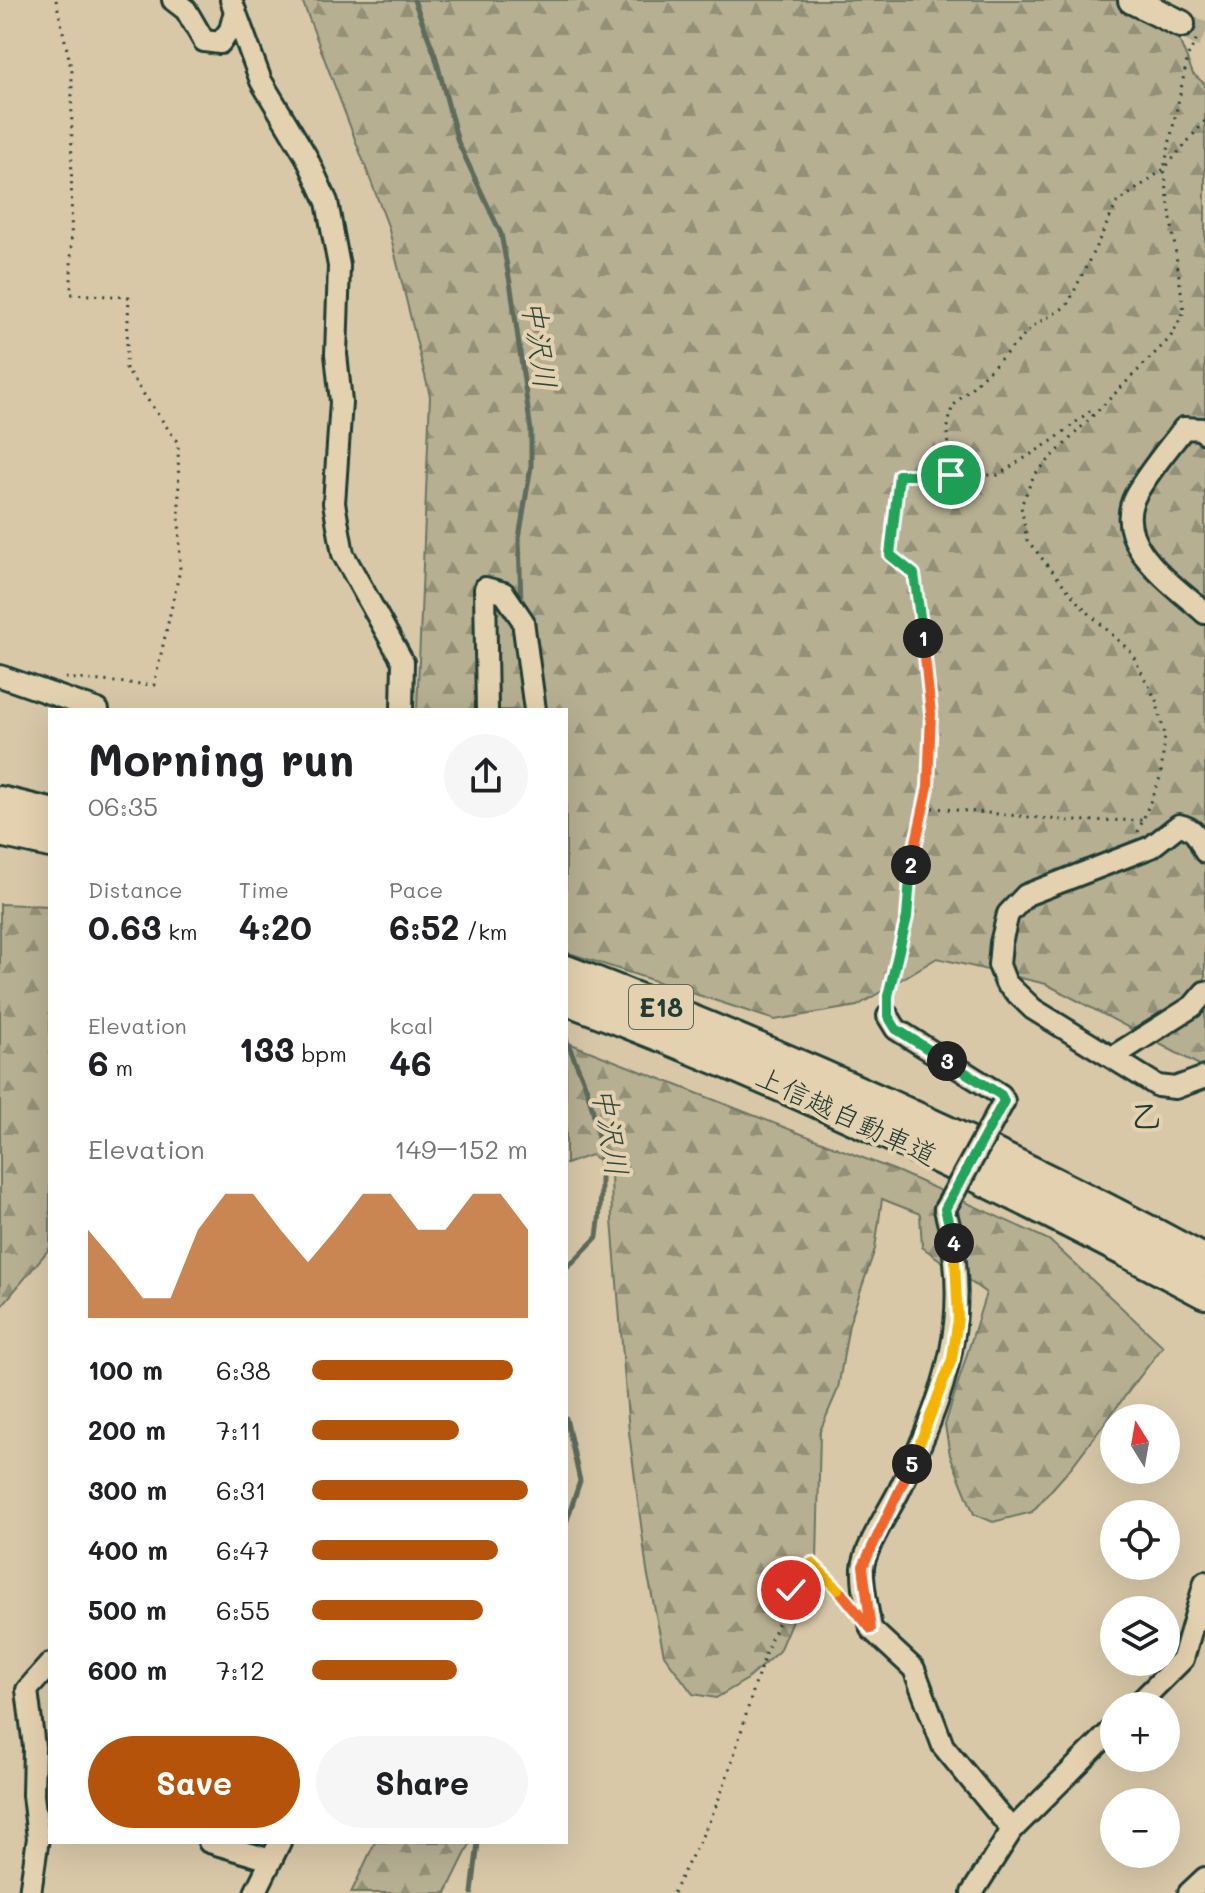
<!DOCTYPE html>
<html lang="en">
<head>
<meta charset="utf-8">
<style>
	body { margin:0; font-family:Mali,"Klee One",sans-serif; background:#f6f6f6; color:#202124; height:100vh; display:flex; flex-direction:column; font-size:30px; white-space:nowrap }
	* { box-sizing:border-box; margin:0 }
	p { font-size:26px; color:#757577 }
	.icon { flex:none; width:44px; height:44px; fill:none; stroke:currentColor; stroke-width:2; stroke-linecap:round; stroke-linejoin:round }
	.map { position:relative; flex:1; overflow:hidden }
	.drawer { position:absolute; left:48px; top:708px; width:520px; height:1136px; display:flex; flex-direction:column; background:#fff; border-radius:0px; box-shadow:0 8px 32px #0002 }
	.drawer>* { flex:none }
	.needle { width:52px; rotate:349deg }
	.fabs { position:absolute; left:1100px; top:1404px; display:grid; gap:16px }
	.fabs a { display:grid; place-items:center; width:80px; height:80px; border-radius:50%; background:#fff; box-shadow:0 8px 32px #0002; font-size:40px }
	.pin { position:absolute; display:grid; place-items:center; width:68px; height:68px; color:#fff; margin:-34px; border:4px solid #fff; border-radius:50%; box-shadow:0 2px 8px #0007 }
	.km { position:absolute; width:40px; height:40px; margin:-20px; border-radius:50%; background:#222; color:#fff; font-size:22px; line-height:40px; text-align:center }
	.round { display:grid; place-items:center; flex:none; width:84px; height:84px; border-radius:42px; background:#f6f6f6 }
	.overview { display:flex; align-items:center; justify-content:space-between; height:136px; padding:0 40px }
	h1 { font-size:44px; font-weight:800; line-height:60px }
	.stats { display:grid; grid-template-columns:repeat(3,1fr); gap:12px; height:136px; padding:8px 40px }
	.stats div { display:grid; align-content:center }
	.stats b { font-size:34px; font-weight:800 }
	.stats small { font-size:22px; font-weight:400 }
	.stats p { font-size:22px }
	.chart { height:224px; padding:16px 40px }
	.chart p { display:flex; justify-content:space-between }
	.chart svg { width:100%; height:144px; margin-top:8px; fill:#b45309; opacity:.7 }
	.cta { display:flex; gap:16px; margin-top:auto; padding:16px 40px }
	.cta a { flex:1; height:92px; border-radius:48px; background:#b45309; color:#fff; font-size:32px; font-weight:800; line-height:92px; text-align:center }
	.cta a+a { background:#f6f6f6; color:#202124 }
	ul { padding:0 40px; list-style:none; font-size:26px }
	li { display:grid; grid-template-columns:128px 96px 1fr; align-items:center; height:60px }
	li i { height:20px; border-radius:10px; background:#b45309 }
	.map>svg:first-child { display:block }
</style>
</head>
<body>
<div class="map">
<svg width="1205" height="1893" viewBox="0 0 1205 1893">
	<defs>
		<pattern id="forest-firs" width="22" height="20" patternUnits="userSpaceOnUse" patternTransform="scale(2)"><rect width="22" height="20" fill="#b6af92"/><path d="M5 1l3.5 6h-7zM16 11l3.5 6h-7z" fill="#939078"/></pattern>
	</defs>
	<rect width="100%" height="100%" fill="#d8c8a8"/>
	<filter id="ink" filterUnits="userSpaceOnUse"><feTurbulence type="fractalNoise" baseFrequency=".0125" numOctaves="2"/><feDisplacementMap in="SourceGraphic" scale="16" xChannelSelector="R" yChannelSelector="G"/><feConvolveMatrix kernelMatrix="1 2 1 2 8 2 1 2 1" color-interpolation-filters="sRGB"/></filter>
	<g filter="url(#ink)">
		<g fill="url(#forest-firs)" stroke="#6a7663" stroke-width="2">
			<polygon points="302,0 1163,0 1193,74 1205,84 1205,1068 1046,984 937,958 857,1006 775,1020 566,952 566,710 417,710 430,396 388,226"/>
			<polygon points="0,904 50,906 50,1248 0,1308"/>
			<polygon points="566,1042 899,1172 1049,1240 1163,1346 1069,1470 1032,1512 993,1522 974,1514 950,1455 945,1425 986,1293 922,1247 920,1214 882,1199 875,1249 849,1324 838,1389 820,1431 817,1561 779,1651 746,1680 716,1698 693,1694 664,1655 647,1571 629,1432 612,1220 611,1168 591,1155 566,1164"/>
			<polygon points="375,1842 471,1842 446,1893 351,1893"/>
		</g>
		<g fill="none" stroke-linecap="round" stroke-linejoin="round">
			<g stroke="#5d6c5b" stroke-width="5">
				<polyline points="414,0 435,55 458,142 501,234 511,288 531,431 531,466 519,538 521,603"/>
				<path d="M 566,1038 C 572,1056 581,1072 587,1090 C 603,1138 604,1188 597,1237 L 566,1269"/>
				<polyline points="566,1418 580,1481 566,1523"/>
				<polyline points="472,1893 478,1842"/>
			</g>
			<polyline stroke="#b3ac91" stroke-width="26" stroke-dasharray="26 13" stroke-linecap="butt" points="1181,24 1205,36"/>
			<g stroke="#1f3d34" stroke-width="26">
				<g id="minor">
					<polyline points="173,0 186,10 204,41 220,43 230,30 235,11"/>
					<polyline points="231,0 261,81 306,156 327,202 339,266 336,354 341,402 334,503 343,554 403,662 402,710"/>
					<path d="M 1205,433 L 1202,429 L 1184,428 C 1168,449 1149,471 1136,494 C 1109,543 1174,585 1205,613"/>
					<polyline points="0,676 98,710"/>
					<polyline points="487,710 485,588 504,593 523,621 535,710"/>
					<path d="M 1205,852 C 1199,838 1195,828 1179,825 L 1151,847 L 1026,895 L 1008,914 L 1001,943 L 999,965 L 1006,983 L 1033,1009 L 1158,1086 L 1175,1088 L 1205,1077"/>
					<polyline points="888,1016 896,1029 1001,1095 1004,1101"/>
					<polyline points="1114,1056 1193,1006 1205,992"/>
					<path d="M 945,1209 C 974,1315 946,1394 899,1491 C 890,1509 864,1549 863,1568 C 862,1587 868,1610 871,1629 L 914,1669 L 943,1746 L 1012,1830"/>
					<polyline points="1136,1706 1183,1659 1205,1582"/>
					<polyline points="209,1842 271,1860"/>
					<polyline points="30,1893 38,1838 33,1795 34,1747 27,1690 50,1664"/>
					<polyline points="255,1893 280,1842"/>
					<polyline points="972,1893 1012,1830 1114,1728"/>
					<polyline points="1189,1893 1205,1878"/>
				</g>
			</g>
			<g stroke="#1f3d34" stroke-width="32">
				<polyline id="major" points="1132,0 1181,24"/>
			</g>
			<g stroke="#1f3d34" stroke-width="36">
				<g id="highway">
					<polyline points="0,802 50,814"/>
					<polyline points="0,831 50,842"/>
					<path d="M 566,971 C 785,1055 999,1150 1205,1261"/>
					<path d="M 566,999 C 786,1081 998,1182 1205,1293"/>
				</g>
			</g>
			<g stroke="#1f3d34" stroke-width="3" stroke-dasharray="2 6" stroke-linecap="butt">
				<polyline points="56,0 72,72 71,294 129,297 126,369 178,443 180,570 154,685 63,678"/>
				<polyline points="951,475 947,432 952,407 1036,324 1067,306 1117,203 1164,169 1205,121"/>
				<polyline points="924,807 1071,821 1143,820"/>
				<polyline points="1138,832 1161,775 1165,735 1156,700 1131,652 1080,605 1027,540 1021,506 1034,475 1170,338 1184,312 1164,169 1188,56 1197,38"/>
				<polyline points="888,1000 907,917 909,873 928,787 931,714 918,588 914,574 890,555 899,475 998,475 1055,439 1090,411 1095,412"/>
				<path d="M 673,1893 C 687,1864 704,1835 716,1806 C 749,1725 759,1633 812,1563 L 847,1600"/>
			</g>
			<use href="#minor" stroke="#e4d1af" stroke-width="20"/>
			<use href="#major" stroke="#e4d1af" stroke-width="26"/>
			<use href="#highway" stroke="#e4d1af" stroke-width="30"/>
			<g stroke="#1f3d34" stroke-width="26" stroke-linecap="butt">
				<polyline id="minor-bridge" points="945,1209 1004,1101"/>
			</g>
			<use href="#minor-bridge" stroke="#e4d1af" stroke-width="20"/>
		</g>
	</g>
	<g fill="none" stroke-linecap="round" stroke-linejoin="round" filter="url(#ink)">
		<g stroke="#fff" stroke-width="16">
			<polyline id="split-1" points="923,638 914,574 890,555 899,475 951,475"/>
		</g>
		<g stroke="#fff" stroke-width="16">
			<polyline id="split-2" points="911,865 928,787 931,714 923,638"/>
		</g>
		<g stroke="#fff" stroke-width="16">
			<polyline id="split-3" points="911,865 907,917 888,996 888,1016 896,1029 947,1061"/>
		</g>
		<g stroke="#fff" stroke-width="16">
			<polyline id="split-4" points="947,1061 1001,1095 1004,1101 945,1209 954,1243"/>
		</g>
		<g stroke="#fff" stroke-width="16">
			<polyline id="split-5" points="912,1464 952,1359 958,1318 954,1243"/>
		</g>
		<g stroke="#fff" stroke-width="16">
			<polyline id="split-6" points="838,1589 871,1629 863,1566 912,1464"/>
		</g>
		<g stroke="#fff" stroke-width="16">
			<polyline id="split-7" points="791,1590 812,1563 838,1589"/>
		</g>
		<use href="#split-1" stroke="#22a559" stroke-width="10"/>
		<use href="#split-2" stroke="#f0652b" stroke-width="10"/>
		<use href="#split-3" stroke="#22a559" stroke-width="10"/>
		<use href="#split-4" stroke="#22a559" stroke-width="10"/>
		<use href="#split-5" stroke="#f5b400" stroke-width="10"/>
		<use href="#split-6" stroke="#f0652b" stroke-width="10"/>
		<use href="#split-7" stroke="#f5b400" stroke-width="10"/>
	</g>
	<g text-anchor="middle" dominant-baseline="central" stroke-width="8" stroke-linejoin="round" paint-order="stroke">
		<rect fill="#e4d1af" stroke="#5a6959" stroke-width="2" x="629" y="985" width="64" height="44" rx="6"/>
		<g font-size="26" font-weight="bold" fill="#1f3d34">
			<text x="661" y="1007">E18</text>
		</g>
		<g font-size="28" fill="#1f3d34" stroke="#e4d1af">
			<text transform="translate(847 1115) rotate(25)">上信越自動車道</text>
		</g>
		<g font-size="30" font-style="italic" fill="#2f493e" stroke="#e4d1af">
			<text transform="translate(541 344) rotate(82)">中沢川</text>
			<text transform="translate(612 1131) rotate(81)">中沢川</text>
		</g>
		<g font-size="32" font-weight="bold" fill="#1f3d34" stroke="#e4d1af">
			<text x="1145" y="1114">乙</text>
		</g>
	</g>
</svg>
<div class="fabs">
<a><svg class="needle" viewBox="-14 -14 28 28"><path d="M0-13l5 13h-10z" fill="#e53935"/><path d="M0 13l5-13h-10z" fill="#757577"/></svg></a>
<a><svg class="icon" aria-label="locate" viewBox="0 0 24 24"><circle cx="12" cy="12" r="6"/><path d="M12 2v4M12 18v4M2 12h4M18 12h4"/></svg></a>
<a><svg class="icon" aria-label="layers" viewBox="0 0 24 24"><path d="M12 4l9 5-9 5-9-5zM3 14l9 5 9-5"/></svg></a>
<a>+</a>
<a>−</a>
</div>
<div class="pin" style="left:951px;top:475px;background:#1e9e55"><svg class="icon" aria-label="arrive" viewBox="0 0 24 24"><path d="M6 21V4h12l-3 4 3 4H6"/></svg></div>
<div class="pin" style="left:791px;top:1590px;background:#d93025"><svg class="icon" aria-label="check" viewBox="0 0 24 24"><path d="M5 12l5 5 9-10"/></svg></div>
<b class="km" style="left:923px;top:638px">1</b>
<b class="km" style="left:911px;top:865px">2</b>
<b class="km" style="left:947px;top:1061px">3</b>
<b class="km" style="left:954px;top:1243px">4</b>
<b class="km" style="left:912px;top:1464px">5</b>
<section class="drawer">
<div class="overview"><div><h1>Morning run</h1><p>06:35</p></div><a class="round"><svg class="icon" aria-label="share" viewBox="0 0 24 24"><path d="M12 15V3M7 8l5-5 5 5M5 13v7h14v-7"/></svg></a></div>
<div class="stats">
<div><p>Distance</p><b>0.63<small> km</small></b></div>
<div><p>Time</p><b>4:20</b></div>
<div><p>Pace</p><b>6:52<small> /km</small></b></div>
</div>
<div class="stats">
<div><p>Elevation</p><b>6<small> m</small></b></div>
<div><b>133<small> bpm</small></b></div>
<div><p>kcal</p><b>46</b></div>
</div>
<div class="chart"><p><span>Elevation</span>149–152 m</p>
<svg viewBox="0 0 160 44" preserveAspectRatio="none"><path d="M0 44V17L10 27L20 38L30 38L40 17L50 6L60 6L70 17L80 27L90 17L100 6L110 6L120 17L130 17L140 6L150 6L160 17V44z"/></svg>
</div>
<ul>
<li><b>100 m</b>6:38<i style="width:93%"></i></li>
<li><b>200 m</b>7:11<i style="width:68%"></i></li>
<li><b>300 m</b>6:31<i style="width:100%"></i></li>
<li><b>400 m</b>6:47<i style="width:86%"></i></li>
<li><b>500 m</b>6:55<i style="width:79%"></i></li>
<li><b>600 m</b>7:12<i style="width:67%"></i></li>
</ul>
<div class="cta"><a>Save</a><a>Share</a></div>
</section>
</div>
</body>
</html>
